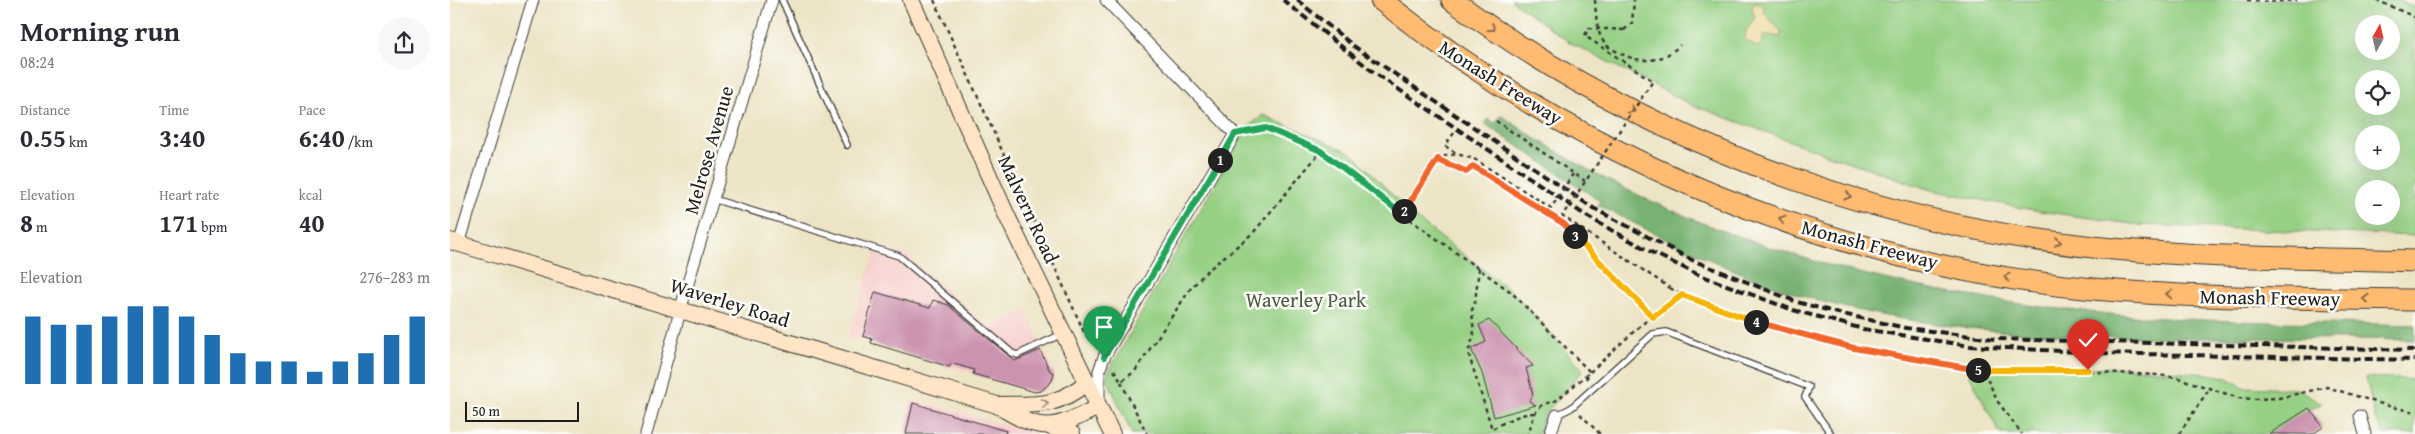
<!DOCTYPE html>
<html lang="en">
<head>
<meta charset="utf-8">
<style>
	body { margin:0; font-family:"Gentium Book Plus",serif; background:#f7f7f7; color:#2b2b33; height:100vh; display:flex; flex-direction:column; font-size:19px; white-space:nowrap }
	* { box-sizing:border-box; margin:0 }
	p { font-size:16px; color:#7c7c81 }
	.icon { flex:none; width:28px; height:28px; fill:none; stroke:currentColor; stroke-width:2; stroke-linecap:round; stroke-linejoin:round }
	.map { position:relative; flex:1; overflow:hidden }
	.sheet { display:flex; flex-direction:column; background:#fff; width:450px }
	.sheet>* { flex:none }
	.needle { width:32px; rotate:8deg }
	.buttons { position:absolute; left:1905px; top:15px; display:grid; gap:10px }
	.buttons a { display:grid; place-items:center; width:45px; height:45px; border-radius:50%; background:#fff; box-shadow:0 5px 20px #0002; font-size:25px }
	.scale { position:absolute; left:15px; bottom:12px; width:114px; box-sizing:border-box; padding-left:5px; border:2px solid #1c1c1c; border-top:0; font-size:14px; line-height:18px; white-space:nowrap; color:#1c1c1c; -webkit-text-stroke:4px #fdfcf7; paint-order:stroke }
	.pin { position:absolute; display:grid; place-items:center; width:42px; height:42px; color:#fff; margin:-51px -21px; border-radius:50% 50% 50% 0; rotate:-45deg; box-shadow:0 0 5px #0007 }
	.pin .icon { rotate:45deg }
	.km { position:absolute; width:25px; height:25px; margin:-12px; border-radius:50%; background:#222; color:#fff; font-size:14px; line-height:25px; text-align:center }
	.round { display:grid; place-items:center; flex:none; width:52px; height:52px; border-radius:26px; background:#f7f7f7 }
	.head { display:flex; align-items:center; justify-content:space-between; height:85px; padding:0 20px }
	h1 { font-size:28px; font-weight:800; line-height:38px }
	.metrics { display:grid; grid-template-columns:repeat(3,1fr); gap:8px; height:85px; padding:5px 20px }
	.metrics div { display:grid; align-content:center }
	.metrics b { font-size:25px; font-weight:800 }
	.metrics small { font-size:14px; font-weight:400 }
	.metrics p { font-size:14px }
	.chart { height:140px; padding:10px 20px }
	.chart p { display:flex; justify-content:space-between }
	.chart svg { width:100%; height:90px; margin-top:5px; stroke:#1f6fb2; stroke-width:6 }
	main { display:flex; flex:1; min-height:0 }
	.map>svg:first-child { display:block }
</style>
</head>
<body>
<main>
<section class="sheet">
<div class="head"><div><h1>Morning run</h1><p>08:24</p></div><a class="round"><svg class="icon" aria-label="share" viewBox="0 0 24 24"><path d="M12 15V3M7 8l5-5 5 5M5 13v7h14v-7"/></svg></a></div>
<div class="metrics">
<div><p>Distance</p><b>0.55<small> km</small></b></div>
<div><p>Time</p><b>3:40</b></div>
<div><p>Pace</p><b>6:40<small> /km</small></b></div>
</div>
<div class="metrics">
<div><p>Elevation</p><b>8<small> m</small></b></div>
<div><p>Heart rate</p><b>171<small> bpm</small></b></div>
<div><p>kcal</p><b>40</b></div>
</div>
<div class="chart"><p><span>Elevation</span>276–283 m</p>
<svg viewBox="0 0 160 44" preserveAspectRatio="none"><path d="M5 44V11M15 44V15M25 44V15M35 44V11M45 44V6M55 44V6M65 44V11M75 44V20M85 44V29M95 44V33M105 44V33M115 44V38M125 44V33M135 44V29M145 44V20M155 44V11"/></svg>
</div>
</section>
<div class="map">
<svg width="1965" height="434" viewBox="0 0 1965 434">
	<rect width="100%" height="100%" fill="#fdfcf7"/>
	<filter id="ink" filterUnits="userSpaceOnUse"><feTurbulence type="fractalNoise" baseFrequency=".02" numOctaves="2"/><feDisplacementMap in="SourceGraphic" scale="10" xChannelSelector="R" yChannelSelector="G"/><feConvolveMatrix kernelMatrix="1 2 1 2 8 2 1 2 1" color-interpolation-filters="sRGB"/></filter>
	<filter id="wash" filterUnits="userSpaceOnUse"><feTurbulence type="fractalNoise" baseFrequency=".0096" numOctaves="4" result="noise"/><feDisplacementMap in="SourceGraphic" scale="20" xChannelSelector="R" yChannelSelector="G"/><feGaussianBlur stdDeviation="1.12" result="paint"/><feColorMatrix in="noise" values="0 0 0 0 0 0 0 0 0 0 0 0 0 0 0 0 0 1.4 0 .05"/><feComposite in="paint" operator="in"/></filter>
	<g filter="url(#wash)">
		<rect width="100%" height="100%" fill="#ede4c5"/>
		<g fill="#f7d0ce">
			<polygon points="425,251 454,253 539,328 577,311 604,373 602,381 591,391 585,392 398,336"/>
			<polygon points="462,399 587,434 453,434"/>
		</g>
		<g fill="#96d084" stroke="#597650" fill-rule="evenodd">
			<path d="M 1061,0 L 1949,0 L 1965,8 L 1965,236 L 1689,225 L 1583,210 L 1481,190 L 1373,153 L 1242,105 L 1119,42 ZM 1914,24 L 1941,24 L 1941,51 L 1914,51 ZM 1914,79 L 1941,79 L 1941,106 L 1914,106 ZM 1914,134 L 1941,134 L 1941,161 L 1914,161 ZM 1914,189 L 1941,189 L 1941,216 L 1914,216 Z"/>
			<polygon points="813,115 902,153 964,217 1064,293 1133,370 1095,414 1088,434 682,434 656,376 797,128"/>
			<polygon points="1535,366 1685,368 1756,374 1776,377 1793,387 1848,389 1872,403 1820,434 1550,434 1519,374"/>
			<polygon points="1916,377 1965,380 1965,434 1933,434 1925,419"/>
		</g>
		<path fill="#78b272" stroke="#4a6747" d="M 1051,115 C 1237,247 1472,301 1697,317 C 1786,323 1876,322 1965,325 L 1965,340 C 1900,339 1836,338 1771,338 C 1644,338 1517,336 1393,307 C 1308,287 1226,244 1148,205 L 1150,201 L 1035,124 L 1038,119 L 1045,123 Z"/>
		<polygon fill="#eeda9e" stroke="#857b5d" points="1305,2 1314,7 1314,13 1331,31 1330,37 1314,34 1312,45 1307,47 1295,39 1296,31 1305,17 1302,8"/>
		<g id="blocks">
			<g fill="#cc93b0">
				<polygon points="425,292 480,308 483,300 498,305 565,361 590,350 600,371 604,373 602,381 591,391 585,392 523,374 524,370 501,363 500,367 421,343 422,339 413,336"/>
				<polygon points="1039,320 1083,366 1076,368 1083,395 1079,401 1086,405 1044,417 1032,373 1021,349 1036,342 1029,325"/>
				<polygon points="463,403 556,431 555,434 456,434"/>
				<polygon points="1859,408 1873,427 1863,434 1819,434"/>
			</g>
		</g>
	</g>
	<g filter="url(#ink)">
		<use href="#blocks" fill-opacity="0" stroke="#3b3a35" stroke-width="1"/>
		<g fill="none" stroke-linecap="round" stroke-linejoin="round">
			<g stroke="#3b3a35" stroke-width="8">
				<g id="lane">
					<polyline points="332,0 397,145"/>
					<polyline points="263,199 449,256 562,353 567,355 612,334"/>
					<polyline points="1107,415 1121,408 1203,334 1216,332 1359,387 1355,397 1381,434"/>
				</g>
			</g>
			<g stroke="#3b3a35" stroke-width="13">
				<g id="street">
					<polyline points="9,244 83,0"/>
					<polyline points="649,403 649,371 654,357 785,134 656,0"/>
					<polyline points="1910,416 1915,434"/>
					<polyline points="196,434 236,290 322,0"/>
					<polyline points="1100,434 1107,415"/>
				</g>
			</g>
			<g stroke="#3b3a35" stroke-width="18">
				<g id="secondary">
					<polyline points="461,0 556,214 662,434"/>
					<path d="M 0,241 L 547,405 C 592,433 602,431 648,407"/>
					<path d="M 547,405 C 586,404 605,409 637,382"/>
					<polyline points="601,427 622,434"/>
				</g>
			</g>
			<g stroke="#3b3a35" stroke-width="23">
				<g id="highway">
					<path d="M 931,0 C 1133,161 1387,265 1644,289 C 1751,299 1858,298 1965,300"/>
					<path d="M 1002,0 C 1189,137 1414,222 1643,247 C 1750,258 1858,258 1965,261"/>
				</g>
			</g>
			<g stroke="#3b3a35" stroke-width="2.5" stroke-dasharray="4 4" stroke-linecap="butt">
				<polyline points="484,0 635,334 640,338"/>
				<path d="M 1145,0 C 1146,14 1146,34 1156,45 C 1159,48 1166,51 1170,53 C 1191,64 1212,63 1230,45"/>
				<polyline points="1797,0 1819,2 1847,0"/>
				<polyline points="1926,0 1965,17"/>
				<polyline points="1174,30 1182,23 1184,0"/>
				<polyline points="1046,121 1135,181"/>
				<polyline points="796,132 816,128 871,151 952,214 1061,292 1140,372 1107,400 1092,405 1085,413 1078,434"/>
				<polyline points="1004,133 995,146 1006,153"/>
				<path d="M 988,159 C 996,165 1007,166 1017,172 L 1023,166 L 1114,224 L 1203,317"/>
				<polyline points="952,214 990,157 1007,154 1024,159"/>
				<path d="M 1029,268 L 1025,302 L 1022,310 L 1024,335 L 1018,352 L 1042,429 C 1055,422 1070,413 1085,413"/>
				<polyline points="1220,288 1232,295 1313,325 1351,335 1404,348 1501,366 1534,372 1608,370 1708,375 1728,378 1789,398 1802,399 1829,398 1877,387 1942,407 1965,412"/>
				<polyline points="664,370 671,382 685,371 741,288 757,271 803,233 871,151"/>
				<polyline points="1534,372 1548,402 1572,434"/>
				<polyline points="1136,379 1140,372 1191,325 1232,295"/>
				<polyline points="671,382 697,434"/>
				<polyline points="1130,414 1150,434"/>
				<polyline points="1729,434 1759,389"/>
			</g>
			<use href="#lane" stroke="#fff" stroke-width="5.5"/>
			<use href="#street" stroke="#fff" stroke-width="11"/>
			<use href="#secondary" stroke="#ffe4c6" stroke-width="16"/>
			<use href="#highway" stroke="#febb71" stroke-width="21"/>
			<g stroke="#1c1c1c" stroke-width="4" stroke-dasharray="8 4" stroke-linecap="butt">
				<polyline points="833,0 926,74 1138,217 1203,253 1247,274 1343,310 1413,329 1520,346 1647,353 1965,360"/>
				<polyline points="847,0 905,47 1143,208 1242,260 1347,302 1388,313 1456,328 1545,339 1965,350"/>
			</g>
			<g stroke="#3b3a35" stroke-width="2.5" stroke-dasharray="4 4" stroke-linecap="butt">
				<polyline points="1174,30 1138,28 1135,36 1203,81 1112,216 1220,288"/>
				<polyline points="1024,159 1101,208 1123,174"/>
			</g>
		</g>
		<defs><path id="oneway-chevron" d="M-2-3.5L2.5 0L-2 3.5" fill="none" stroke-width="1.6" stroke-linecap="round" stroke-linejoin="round" transform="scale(1.25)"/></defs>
		<g stroke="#8d6c46">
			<use href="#oneway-chevron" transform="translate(1042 28) rotate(34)"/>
			<use href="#oneway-chevron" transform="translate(1182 110) rotate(27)"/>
			<use href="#oneway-chevron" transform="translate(1398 196) rotate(16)"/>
			<use href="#oneway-chevron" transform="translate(1332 219) rotate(-161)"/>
			<use href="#oneway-chevron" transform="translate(1608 242) rotate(8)"/>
			<use href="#oneway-chevron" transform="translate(1557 277) rotate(-171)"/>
			<use href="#oneway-chevron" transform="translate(1719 294) rotate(-177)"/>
			<use href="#oneway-chevron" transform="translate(1916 299) rotate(-179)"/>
		</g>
		<use stroke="#998a7a" href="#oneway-chevron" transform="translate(595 403) rotate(-8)"/>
	</g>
	<g fill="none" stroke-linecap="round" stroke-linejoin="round" filter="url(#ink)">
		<g stroke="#fff" stroke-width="10">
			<polyline id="split-1" points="654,357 770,160"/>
		</g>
		<g stroke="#fff" stroke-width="10">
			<polyline id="split-2" points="770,160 785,134 816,128 871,151 952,214 954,211"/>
		</g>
		<g stroke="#fff" stroke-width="10">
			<path id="split-3" d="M 954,211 L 988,159 C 996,165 1007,166 1016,172 L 1023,166 L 1114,224 L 1125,236"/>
		</g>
		<g stroke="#fff" stroke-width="10">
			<polyline id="split-4" points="1125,236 1203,317 1232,295 1306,322"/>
		</g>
		<g stroke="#fff" stroke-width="10">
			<polyline id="split-5" points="1306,322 1404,348 1528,370"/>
		</g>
		<g stroke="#fff" stroke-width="10">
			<polyline id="split-6" points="1528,370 1638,370"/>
		</g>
		<use href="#split-1" stroke="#22a559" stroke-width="6"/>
		<use href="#split-2" stroke="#22a559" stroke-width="6"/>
		<use href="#split-3" stroke="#f0652b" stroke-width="6"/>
		<use href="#split-4" stroke="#f5b400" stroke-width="6"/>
		<use href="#split-5" stroke="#f0652b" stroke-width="6"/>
		<use href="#split-6" stroke="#f5b400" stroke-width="6"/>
	</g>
	<g text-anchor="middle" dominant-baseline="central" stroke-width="5" stroke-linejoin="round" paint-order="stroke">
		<g font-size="20" fill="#1c1c1c" stroke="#fdfcf7">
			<text transform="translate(1051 82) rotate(32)">Monash Freeway</text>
			<text transform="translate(258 150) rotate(-74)">Melrose Avenue</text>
			<text transform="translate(579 209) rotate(65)">Malvern Road</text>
			<text transform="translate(1420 244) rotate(15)">Monash Freeway</text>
			<text transform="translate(1820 297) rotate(1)">Monash Freeway</text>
			<text transform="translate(280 302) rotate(17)">Waverley Road</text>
		</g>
		<g font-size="20" fill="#475b40" stroke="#fdfcf7">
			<text x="856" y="299">Waverley Park</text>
		</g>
	</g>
</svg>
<div class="buttons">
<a><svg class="needle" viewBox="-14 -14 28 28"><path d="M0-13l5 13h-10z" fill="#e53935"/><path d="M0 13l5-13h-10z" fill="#7c7c81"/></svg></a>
<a><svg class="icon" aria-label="locate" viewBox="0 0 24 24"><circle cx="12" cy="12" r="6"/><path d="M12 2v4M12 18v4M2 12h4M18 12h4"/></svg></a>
<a>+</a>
<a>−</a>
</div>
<div class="scale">50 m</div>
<div class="pin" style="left:654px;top:357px;background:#1e9e55"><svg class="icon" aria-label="arrive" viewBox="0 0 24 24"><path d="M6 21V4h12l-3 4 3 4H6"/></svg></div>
<div class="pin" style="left:1638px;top:370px;background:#d93025"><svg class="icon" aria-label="check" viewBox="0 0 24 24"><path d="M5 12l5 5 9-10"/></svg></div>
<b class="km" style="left:770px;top:160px">1</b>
<b class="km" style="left:954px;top:211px">2</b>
<b class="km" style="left:1125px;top:236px">3</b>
<b class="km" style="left:1306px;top:322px">4</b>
<b class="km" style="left:1528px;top:370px">5</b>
</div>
</main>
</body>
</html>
